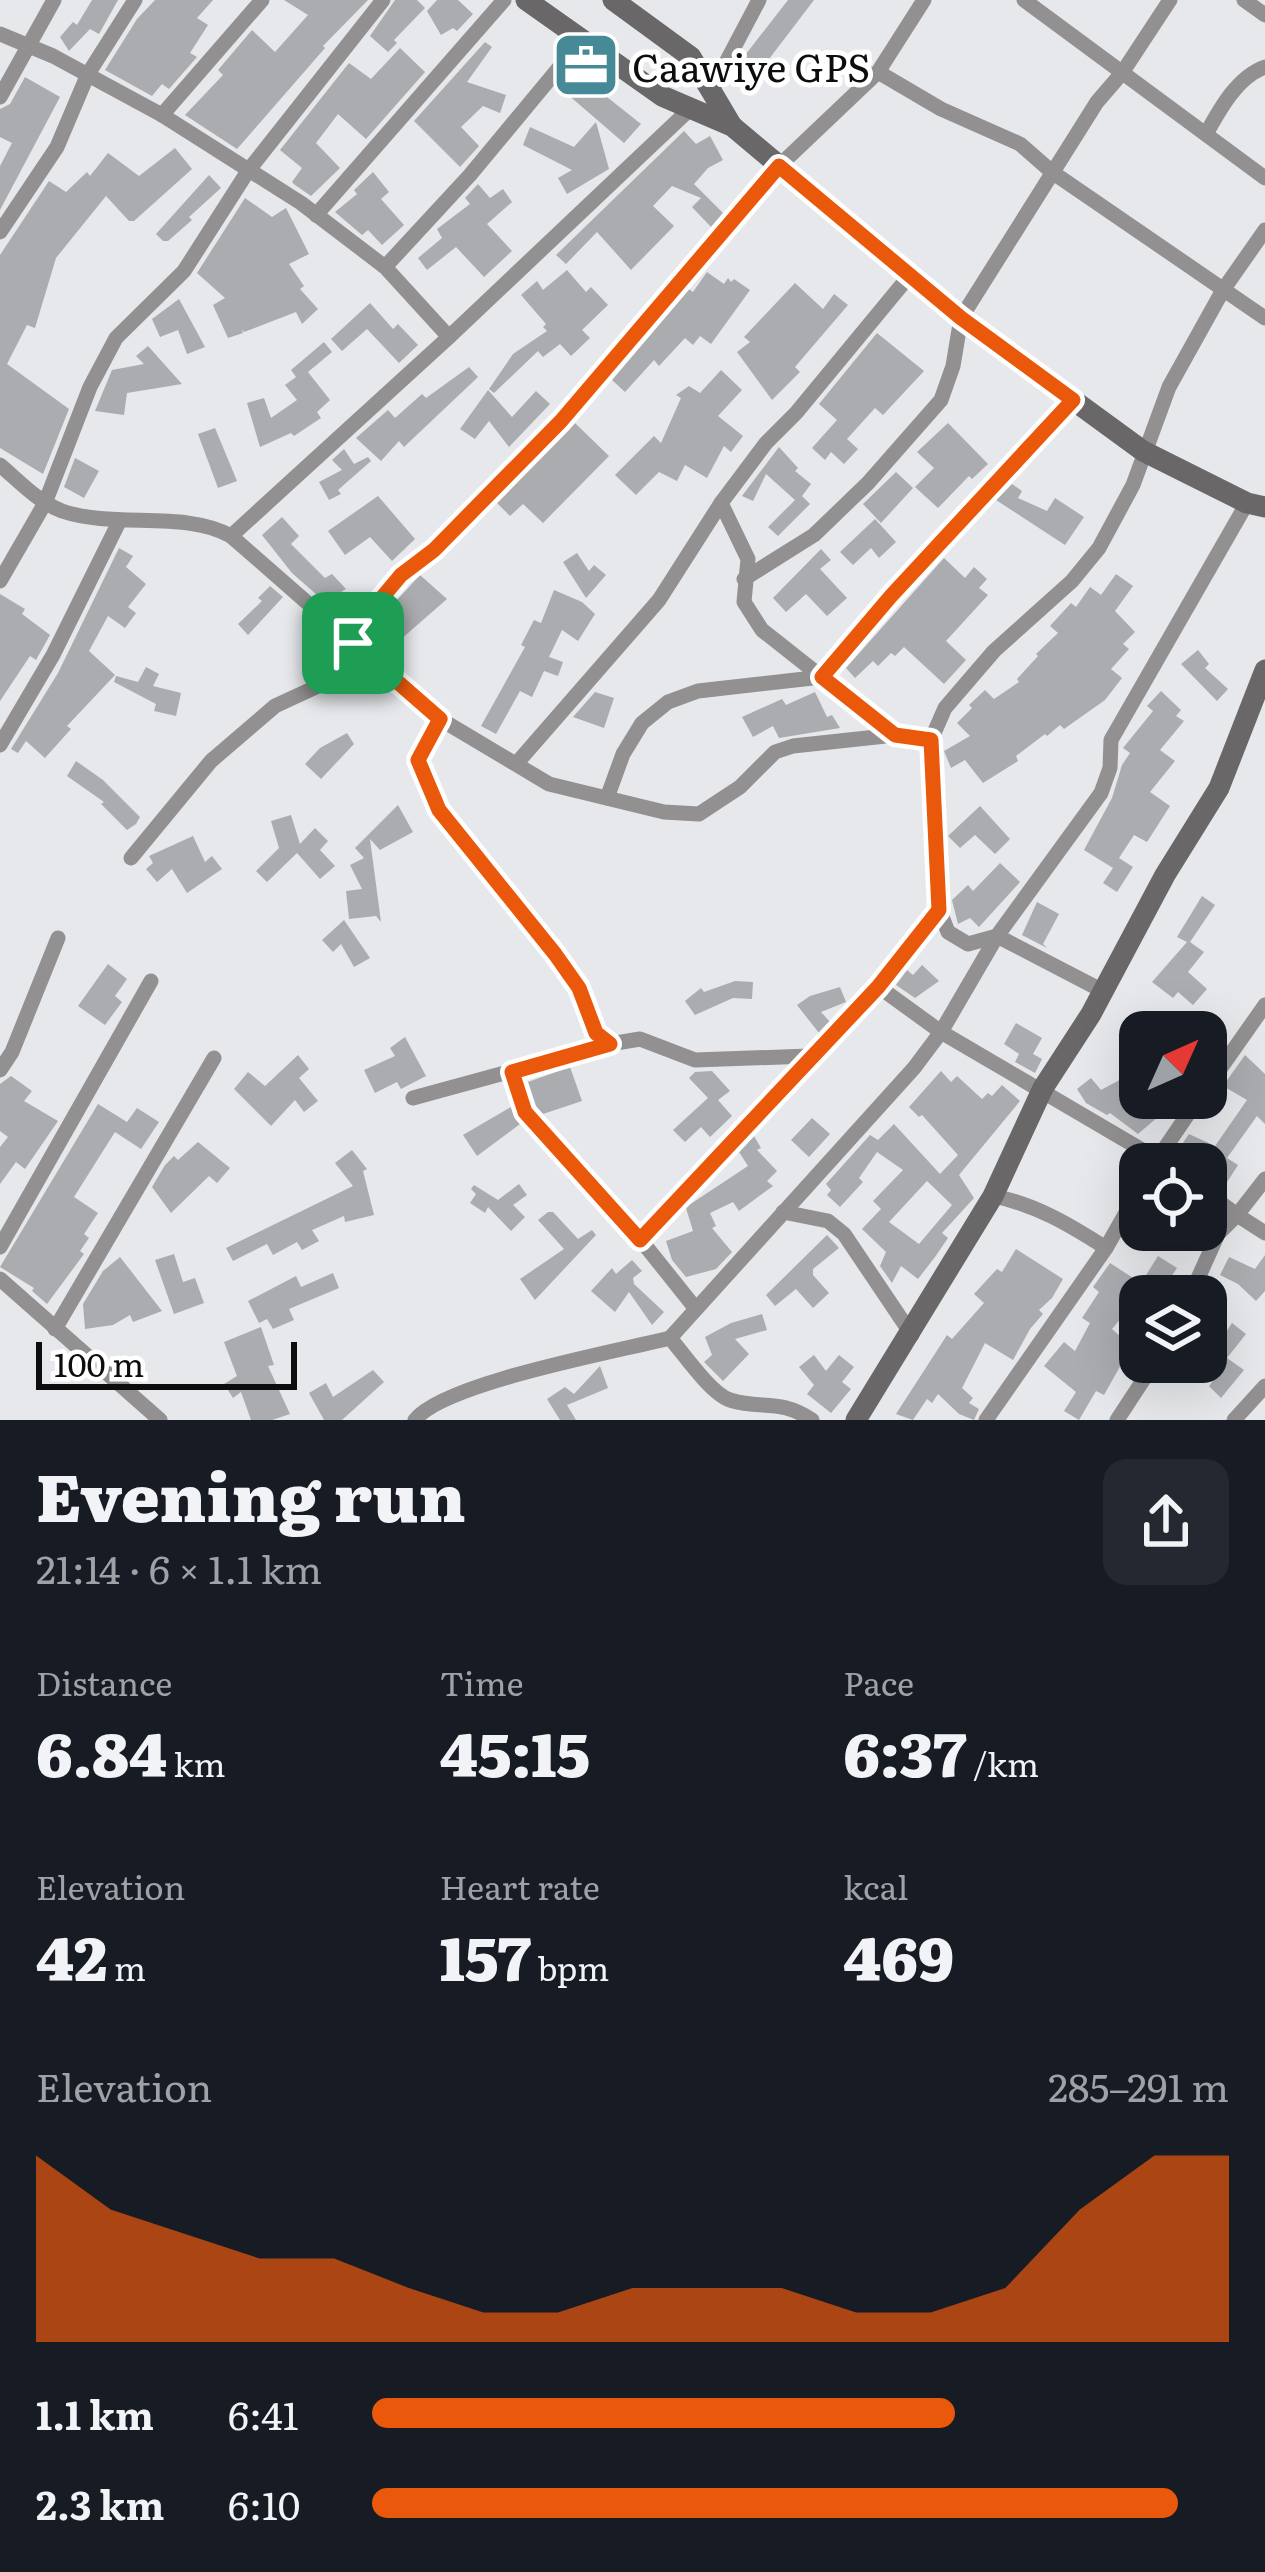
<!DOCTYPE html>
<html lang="en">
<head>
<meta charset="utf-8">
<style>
	body { margin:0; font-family:Literata,serif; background:#242831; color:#f1f3f6; height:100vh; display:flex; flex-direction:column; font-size:45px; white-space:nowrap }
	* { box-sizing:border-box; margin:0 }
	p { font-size:39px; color:#9ea1a6 }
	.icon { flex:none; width:66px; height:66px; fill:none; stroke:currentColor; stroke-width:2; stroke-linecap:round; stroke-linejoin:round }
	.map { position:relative; height:1420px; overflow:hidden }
	.side { display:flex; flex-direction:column; background:#171b24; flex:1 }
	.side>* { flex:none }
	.needle { width:78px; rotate:45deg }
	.fabs { position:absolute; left:1119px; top:1011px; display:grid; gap:24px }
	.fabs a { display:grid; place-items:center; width:108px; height:108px; border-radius:24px; background:#171b24; box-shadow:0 12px 48px #0002; font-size:60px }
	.scale { position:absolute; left:36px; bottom:30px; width:261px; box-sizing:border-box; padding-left:12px; border:6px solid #0d0d0e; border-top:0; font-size:33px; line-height:42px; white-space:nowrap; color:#0d0d0e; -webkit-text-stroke:9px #fff; paint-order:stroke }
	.pin { position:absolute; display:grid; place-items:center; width:102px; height:102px; color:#fff; margin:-51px; border-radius:24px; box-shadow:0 6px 18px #0006 }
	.round { display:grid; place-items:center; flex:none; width:126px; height:126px; border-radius:24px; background:#242831 }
	.overview { display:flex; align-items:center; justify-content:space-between; height:204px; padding:0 36px }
	h1 { font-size:66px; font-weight:800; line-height:90px }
	.metrics { display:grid; grid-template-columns:repeat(3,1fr); gap:18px; height:204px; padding:12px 36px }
	.metrics div { display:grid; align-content:center }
	.metrics b { font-size:60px; font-weight:800 }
	.metrics small { font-size:33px; font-weight:400 }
	.metrics p { font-size:33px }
	.chart { height:336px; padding:24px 36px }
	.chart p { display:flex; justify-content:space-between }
	.chart svg { width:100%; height:216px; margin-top:12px; fill:#ea580c; opacity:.7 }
	ul { padding:0 36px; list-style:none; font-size:39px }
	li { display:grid; grid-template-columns:192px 144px 1fr; align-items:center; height:90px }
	li i { height:30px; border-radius:15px; background:#ea580c }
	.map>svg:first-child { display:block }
</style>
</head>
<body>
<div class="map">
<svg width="1265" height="1420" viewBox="0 0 1265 1420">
	<rect width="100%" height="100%" fill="#e6e8eb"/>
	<g fill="#aaacaf" fill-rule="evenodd">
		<polygon points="92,0 118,0 99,34 90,29 69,51 60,37 73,22 77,25"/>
		<polygon points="155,0 213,0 197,18 208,25 190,53 197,57 169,89 162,84 152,96 105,70 137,19"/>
		<polygon points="284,0 368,0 323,46 325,48 237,149 185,115 223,75 218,70 252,30 275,52 308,15"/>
		<polygon points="395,0 417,0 425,8 394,40 397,43 388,52 370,36"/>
		<polygon points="437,0 458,0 473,14 457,31 453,28 441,35 427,11"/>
		<polygon points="788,0 814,0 753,80 739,71 739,63"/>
		<polygon points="485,42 492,47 467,82 506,95 500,113 483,106 461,127 479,146 460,167 414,121"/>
		<polygon points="400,48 425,72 366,139 338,114 316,143 340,168 311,196 295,185 292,182 302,168 280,150 349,63 371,79"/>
		<polygon points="573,70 641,124 624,143 559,87"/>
		<polygon points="25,77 60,97 0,210 0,166 12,143 0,137 0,109 10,104"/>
		<polygon points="596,122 609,169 567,194 558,178 572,170 523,145 530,127 574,147"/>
		<polygon points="684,131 696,144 710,136 723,160 708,168 694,184 723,213 711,227 692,207 701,198 672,186 653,206 674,226 631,270 597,232 566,264 556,255"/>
		<polygon points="175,148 192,169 134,221 129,221 106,196 56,258 35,328 27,325 7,364 69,409 43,474 0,448 0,255 49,181 66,192 87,172 90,176 108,153 139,176"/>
		<polygon points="373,172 389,192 381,199 404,225 382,245 368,230 362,235 335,212 357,194 354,190"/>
		<polygon points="209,175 221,188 189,217 192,220 168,241 163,241 156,234"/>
		<polygon points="478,184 490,198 503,189 512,202 487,224 512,251 484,277 456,247 427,270 418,258 442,238 437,229 470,204 465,198"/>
		<polygon points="245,198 272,217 286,208 309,254 289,264 304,286 300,289 318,309 302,324 296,312 244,332 242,329 243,333 228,338 213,305 225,298 197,273"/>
		<polygon points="567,270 586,292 591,287 608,305 582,330 590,338 571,356 560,344 543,357 538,351 494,393 489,389 513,354 547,331 543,327 546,324 521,295 537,281 543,290"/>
		<polygon points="707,272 724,284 728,278 731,282 734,279 750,290 711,344 700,336 693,345 685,338 659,366 654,360 625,392 612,380 689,289 693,292"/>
		<polygon points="795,283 823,309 834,294 848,305 795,367 800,372 772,400 737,352 750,342 744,337"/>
		<polygon points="179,299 205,347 187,354 178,330 160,337 152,319"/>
		<polygon points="370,303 393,329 398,324 418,345 399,363 367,329 342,351 331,339"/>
		<polygon points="877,333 924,371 883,415 875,408 847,439 858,449 844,464 831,452 825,460 812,448 837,420 819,404"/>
		<polygon points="324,342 332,352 308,372 330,400 317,412 321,418 294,436 291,433 260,447 247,403 264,398 271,418 297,400 285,385 296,377 291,370"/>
		<polygon points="148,346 182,384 127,393 124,415 95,411 112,370 144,364 136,356"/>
		<polygon points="469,367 478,377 404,447 399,441 381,461 356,438 388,410 395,418 422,394 426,398"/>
		<polygon points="721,370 742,390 718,416 743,436 731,452 724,446 707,478 685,465 677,481 659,472 636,495 615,475 654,436 661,443 681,398 676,395 689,386 700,393"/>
		<polygon points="488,390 512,417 536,391 550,404 509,447 489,421 475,439 460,429"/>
		<polygon points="575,423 609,456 543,523 523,504 510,516 497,503"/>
		<polygon points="948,423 988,464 972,479 969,476 938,508 915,487 934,468 917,452"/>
		<polygon points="215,428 237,481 218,488 198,434"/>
		<polygon points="779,447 798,468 795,471 811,484 802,496 810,504 778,536 768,527 795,500 766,474 753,501 742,496"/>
		<polygon points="344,449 354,464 368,457 371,461 338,490 341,494 329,500 319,482 342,470 332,460"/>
		<polygon points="75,458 99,471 84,498 64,487"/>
		<polygon points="896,472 913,488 881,523 863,504"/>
		<polygon points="1012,484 1022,491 1018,498 1047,511 1055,498 1084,517 1065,545 996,500"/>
		<polygon points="378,496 415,539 392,561 370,537 345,555 328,531"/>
		<polygon points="282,517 299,536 291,544 325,578 332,574 346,589 329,599 334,610 292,573 262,535"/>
		<polygon points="875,519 896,542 879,558 871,548 853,565 840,552"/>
		<polygon points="119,548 133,556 126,567 146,584 128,607 136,613 125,628 108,616 89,651 115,675 67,726 71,729 45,758 26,741 18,753 11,749 58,673"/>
		<polygon points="821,549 831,560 820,569 847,598 827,616 806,594 786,612 773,598"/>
		<polygon points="577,553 589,571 594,565 606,575 586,598 563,562"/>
		<polygon points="944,558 965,578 974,567 987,579 979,588 988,595 946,641 966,660 944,684 904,647 895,656 891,653 878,666 873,661 855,678 846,668"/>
		<polygon points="1116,574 1133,586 1115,611 1135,632 1123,644 1129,649 1111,669 1122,678 1105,700 1064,729 1060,725 1047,736 1045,734 1016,756 1018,761 983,783 965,760 951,768 944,751 970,736 957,723 972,708 969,705 985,690 994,699 1019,682 1017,679 1038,656 1036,654 1058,633 1050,626 1071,603 1076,607 1090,587 1101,595"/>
		<polygon points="420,575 447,599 384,654 368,640 389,614 386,612"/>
		<polygon points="270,586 283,597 248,635 238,624 262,601 258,598"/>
		<polygon points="554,590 582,602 595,614 578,641 562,630 549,657 563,662 558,676 544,671 532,697 520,691 496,734 481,726 525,647 521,645 534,620 541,623"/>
		<polygon points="0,594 25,609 22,614 50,635 36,660 30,656 0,701"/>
		<polygon points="1198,650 1209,664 1205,668 1228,689 1217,701 1181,664"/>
		<polygon points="146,667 159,674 153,686 181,693 176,716 154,711 156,704 114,682 116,676 138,682"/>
		<polygon points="1161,691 1181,710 1176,716 1184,721 1160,750 1175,761 1150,792 1170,806 1147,842 1134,835 1119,858 1133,867 1117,892 1103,883 1113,868 1084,850 1112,798 1122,765 1130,753 1123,748 1153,711 1147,706"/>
		<polygon points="595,692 614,698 604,728 573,717"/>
		<polygon points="815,692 827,717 832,715 840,728 779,738 773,726 753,737 742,717 782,699 786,705"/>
		<polygon points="347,733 354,744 321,779 305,764 320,748"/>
		<polygon points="76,761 103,780 140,817 136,824 127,830 101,804 104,802 67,776"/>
		<polygon points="398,805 413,832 380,850 370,839 381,922 376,916 349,919 346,891 362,889 350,865 364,858 355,848"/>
		<polygon points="980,806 1010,839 995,854 975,835 960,848 948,836"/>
		<polygon points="291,815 300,844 315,828 328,841 320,850 335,866 320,879 297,853 267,882 256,871 279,848 271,821"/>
		<polygon points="193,836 205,862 212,856 222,869 187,893 172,869 157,882 146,869 153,863 149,856"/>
		<polygon points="1000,863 1020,882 979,927 970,918 958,924 952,900 968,885 973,891"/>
		<polygon points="1202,896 1215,905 1190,942 1204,952 1188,972 1207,989 1193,1005 1178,992 1173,998 1152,982 1187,942 1177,937"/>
		<polygon points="1037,902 1059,914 1043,944 1047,948 1022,935"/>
		<polygon points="344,920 370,958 354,967 341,944 333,952 322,940"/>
		<polygon points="108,964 127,979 115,996 122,1002 105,1025 78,1006"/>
		<polygon points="922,965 939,981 915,998 896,985 907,970 913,975"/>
		<polygon points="735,981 753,982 752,999 733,998 695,1015 685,1001 701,988 704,992"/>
		<polygon points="840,987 846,1002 821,1012 830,1022 819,1033 797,1005 810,996"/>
		<polygon points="1016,1023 1042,1038 1033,1054 1042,1059 1035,1073 1015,1062 1019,1054 1004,1044"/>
		<polygon points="405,1037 426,1076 401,1089 397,1082 375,1093 364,1070 395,1056 390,1048"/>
		<polygon points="298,1055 309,1069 299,1078 318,1101 304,1112 295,1100 271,1126 234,1089 248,1072 265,1086"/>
		<polygon points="1245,1055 1265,1074 1265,1124 1257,1116 1227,1158 1238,1165 1224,1187 1206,1175 1206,1163 1178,1150 1189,1134 1215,1146 1247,1100 1223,1086"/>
		<polygon points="570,1067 582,1101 543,1114 536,1106 528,1082"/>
		<polygon points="712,1071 730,1091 718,1100 732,1116 710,1137 701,1127 685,1142 673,1130 708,1098 689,1078 695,1072"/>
		<path d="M 941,1071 L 951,1082 L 957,1076 L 982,1099 L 988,1093 L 992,1096 L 1002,1085 L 1020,1101 L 959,1175 L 974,1198 L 942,1233 L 948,1238 L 935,1257 L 918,1279 L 901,1266 L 892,1283 L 880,1266 L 886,1252 L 862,1229 L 881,1209 L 873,1201 L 903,1170 L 877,1152 L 859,1178 L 863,1182 L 840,1207 L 827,1195 L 831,1190 L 826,1184 L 870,1135 L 878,1140 L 894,1124 L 940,1174 L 958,1155 L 922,1115 L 919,1117 L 909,1107 ZM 927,1181 L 952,1205 L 919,1244 L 889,1222 Z"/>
		<polygon points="11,1076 32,1091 24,1101 58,1121 25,1169 16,1162 0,1184 0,1147 8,1137 0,1131 0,1084"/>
		<polygon points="1127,1076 1140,1098 1159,1116 1138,1134 1110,1113 1107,1115 1086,1103 1077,1089 1091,1078 1101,1090"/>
		<polygon points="98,1104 127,1122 137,1108 159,1122 141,1149 115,1132 74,1197 98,1213 84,1234 89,1238 80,1251 84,1254 47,1304 32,1291 34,1288 0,1267"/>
		<polygon points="511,1107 520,1124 477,1156 463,1135"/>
		<polygon points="812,1118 830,1134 809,1157 791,1140"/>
		<polygon points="754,1136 761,1148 757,1150 777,1171 767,1181 773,1186 739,1211 733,1202 710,1213 716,1226 712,1228 732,1252 716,1269 686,1277 672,1260 666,1241 693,1231 686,1208 689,1205 748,1166 739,1152"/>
		<polygon points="198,1142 230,1168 217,1183 209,1176 171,1213 152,1187 165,1165 174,1156 178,1160"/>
		<polygon points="352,1150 367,1169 363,1171 374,1215 345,1222 344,1216 312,1230 319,1241 302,1250 297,1242 273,1255 267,1244 233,1261 226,1248 353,1186 335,1163"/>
		<polygon points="519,1184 527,1195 513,1205 525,1217 511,1231 488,1207 485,1213 470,1203 476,1194 471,1189 474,1185 498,1200"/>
		<polygon points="548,1212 553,1212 578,1239 592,1230 596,1235 535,1300 520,1279 564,1249 538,1220"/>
		<polygon points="827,1235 839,1248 813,1269 813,1275 829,1293 813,1308 796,1289 775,1306 766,1295"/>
		<polygon points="1016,1249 1063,1279 1052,1298 1039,1310 1043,1314 1030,1329 1013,1360 985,1343 962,1388 973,1398 969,1403 979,1409 974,1420 959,1414 938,1394 932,1403 927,1399 913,1420 896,1414 947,1335 952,1339 984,1303 974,1294 997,1269 1002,1272"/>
		<polygon points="174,1254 183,1282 195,1278 204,1303 174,1314 155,1260"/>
		<polygon points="1265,1255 1265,1291 1256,1301 1238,1284 1220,1275 1229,1257 1255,1269"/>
		<polygon points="1158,1256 1177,1268 1167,1283 1162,1280 1154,1291 1161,1296 1140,1296 1140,1305 1130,1323 1122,1317 1112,1329 1140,1354 1140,1363 1137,1368 1123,1361 1104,1395 1096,1391 1079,1420 1064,1411 1076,1392 1044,1366 1064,1342 1075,1351 1090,1323 1082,1318 1099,1292 1093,1287 1110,1263 1141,1283"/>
		<polygon points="120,1257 162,1311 133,1322 130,1315 113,1325 85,1329 83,1304 103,1271"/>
		<polygon points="632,1260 642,1271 633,1278 634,1284 664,1312 652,1325 629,1292 615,1312 591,1291 612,1268 616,1274"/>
		<polygon points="333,1273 339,1288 289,1309 294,1320 273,1329 267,1319 259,1323 248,1301 296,1276 301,1287"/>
		<polygon points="762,1314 767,1330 735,1339 749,1354 723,1381 704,1362 712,1355 705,1337 731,1323"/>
		<polygon points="1232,1323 1246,1334 1227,1358 1244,1370 1221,1398 1209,1386 1213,1381 1185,1362 1206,1362"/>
		<polygon points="261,1327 274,1365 268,1366 290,1414 272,1420 251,1420 241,1392 233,1398 224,1384 237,1376 224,1342"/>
		<polygon points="814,1355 826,1371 839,1355 854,1367 842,1382 851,1389 831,1413 807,1394 814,1385 799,1367"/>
		<polygon points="600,1366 608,1388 567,1405 576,1420 560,1420 547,1399 565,1387 574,1394"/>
		<polygon points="373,1370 384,1382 342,1420 324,1420 309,1393 326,1383 333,1397"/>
	</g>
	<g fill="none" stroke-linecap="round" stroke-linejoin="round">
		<g stroke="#929091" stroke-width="15">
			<polyline points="1024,0 1265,178"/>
			<polyline points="1244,0 1265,15"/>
			<polyline points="0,34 53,56 162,115 301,203 385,267 449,337"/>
			<polyline points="878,72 941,109 1020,144 1052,172 1265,318"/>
			<polyline points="711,91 759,0"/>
			<polyline points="0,97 54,0"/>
			<polyline points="162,115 262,0"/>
			<path d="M 1206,134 C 1220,109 1237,77 1265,67"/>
			<polyline points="316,215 504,0"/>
			<polyline points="0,232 57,147 88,74 135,0"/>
			<polyline points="385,267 470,175 582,40"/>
			<path d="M 0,465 C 19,481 38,502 62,511 C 115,529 185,510 231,536 L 449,337 L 691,108"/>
			<polyline points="721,503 748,559 744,602 762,630 895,735"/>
			<polyline points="231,536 440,719 549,784 664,812 699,814 740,787 775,752 793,746 895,735 931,740"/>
			<polyline points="744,579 814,535 868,483 941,400 953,366 961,318 1097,102 1122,73 1170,0"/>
			<polyline points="0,581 45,503 90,387 116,338 184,271 248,171 383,0"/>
			<polyline points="440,719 418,760 439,810 555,954 579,988 597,1033 610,1044 640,1039 695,1060 809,1056"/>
			<polyline points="0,745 53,655 119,522"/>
			<polyline points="517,763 659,600 721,503 766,443 796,413 910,275"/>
			<polyline points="607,798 623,754 642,723 668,702 698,691 822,677 891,596 1073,400"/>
			<polyline points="131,858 211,761 275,706 316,687 338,667 375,606 401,575 434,550 561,421 779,166 878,72 924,0"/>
			<polyline points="879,987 941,1032 1166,1164"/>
			<polyline points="1101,990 997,936 968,944 948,932 939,909 931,740 945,708 994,651 1072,581 1099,548 1133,485 1169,387 1223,290 1265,230"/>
			<polyline points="0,1070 12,1052 58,938"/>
			<polyline points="512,1072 525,1112 640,1239 696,1309"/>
			<polyline points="1206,1089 1265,1005"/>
			<polyline points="413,1098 610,1044"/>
			<polyline points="1154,1164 1199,1098"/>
			<polyline points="1265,1179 1237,1215 1265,1233"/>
			<path d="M 993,1196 C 1035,1204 1070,1225 1106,1248"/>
			<polyline points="783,1212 828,1221 844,1234 912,1335"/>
			<polyline points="640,1239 879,987 939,909"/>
			<polyline points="0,1247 151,981"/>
			<polyline points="0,1279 160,1420"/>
			<polyline points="1190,1296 1218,1234 1237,1215 1206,1192"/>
			<polyline points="55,1329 214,1058"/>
			<polyline points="670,1338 914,1068 941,1032 997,936 1101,793 1110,768 1111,740 1247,503"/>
			<path d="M 415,1420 C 443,1383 619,1351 670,1338 C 683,1353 711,1394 730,1400 C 762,1410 779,1398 812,1420"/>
			<polyline points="986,1420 1106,1248 1140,1188"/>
			<polyline points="1117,1420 1155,1362"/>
			<polyline points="1234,1420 1265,1386"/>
		</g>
		<g stroke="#696767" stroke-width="21">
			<polyline points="526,0 662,96 732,126 961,318 1143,451 1247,503 1265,507"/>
			<polyline points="613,0 691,57 732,126"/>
			<polyline points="856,1420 993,1196 1043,1088 1091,1014 1165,875 1219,788 1265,670"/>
		</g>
	</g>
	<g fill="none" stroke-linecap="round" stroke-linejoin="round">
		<g stroke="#fff" stroke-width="24">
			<polygon id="route" points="779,166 961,318 1073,400 891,596 822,677 895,735 931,740 939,910 878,987 640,1240 525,1112 512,1072 610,1044 596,1033 579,988 555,954 439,810 418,760 440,719 353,643 375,606 401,575 434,550 561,421"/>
		</g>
		<use href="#route" stroke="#ea580c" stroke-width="15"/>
	</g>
	<defs>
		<g id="office-square" transform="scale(3.45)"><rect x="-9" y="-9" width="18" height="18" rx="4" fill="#468a98" stroke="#fff"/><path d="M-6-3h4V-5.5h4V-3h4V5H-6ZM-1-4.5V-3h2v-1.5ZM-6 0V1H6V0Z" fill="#fff"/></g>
	</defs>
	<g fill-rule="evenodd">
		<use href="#office-square" x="586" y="65"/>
	</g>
	<g text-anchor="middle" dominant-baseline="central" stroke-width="10" stroke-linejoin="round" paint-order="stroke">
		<g font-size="39" fill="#0d0d0e" stroke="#fff" text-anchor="start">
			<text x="632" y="65">Caawiye GPS</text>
		</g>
	</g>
</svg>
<div class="fabs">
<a><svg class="needle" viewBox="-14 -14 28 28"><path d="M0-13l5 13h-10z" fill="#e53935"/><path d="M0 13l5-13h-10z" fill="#9ea1a6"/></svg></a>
<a><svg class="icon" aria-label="locate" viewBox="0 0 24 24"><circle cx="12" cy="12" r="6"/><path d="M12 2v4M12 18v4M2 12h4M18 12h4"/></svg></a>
<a><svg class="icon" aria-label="layers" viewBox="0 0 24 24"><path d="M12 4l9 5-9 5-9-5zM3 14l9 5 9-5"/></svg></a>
</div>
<div class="scale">100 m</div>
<div class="pin" style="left:353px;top:643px;background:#1e9e55"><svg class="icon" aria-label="arrive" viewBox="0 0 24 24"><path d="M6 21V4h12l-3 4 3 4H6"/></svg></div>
</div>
<section class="side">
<div class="overview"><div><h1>Evening run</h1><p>21:14 · 6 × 1.1 km</p></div><a class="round"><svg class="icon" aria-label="share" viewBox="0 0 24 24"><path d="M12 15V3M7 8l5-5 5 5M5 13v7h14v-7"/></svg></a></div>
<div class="metrics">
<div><p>Distance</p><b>6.84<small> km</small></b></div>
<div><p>Time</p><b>45:15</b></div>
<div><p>Pace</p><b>6:37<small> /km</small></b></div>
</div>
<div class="metrics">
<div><p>Elevation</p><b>42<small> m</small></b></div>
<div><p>Heart rate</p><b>157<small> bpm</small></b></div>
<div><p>kcal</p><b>469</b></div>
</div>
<div class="chart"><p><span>Elevation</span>285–291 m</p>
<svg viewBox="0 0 160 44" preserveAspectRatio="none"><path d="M0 44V6L10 17L20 22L30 27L40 27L50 33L60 38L70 38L80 33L90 33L100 33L110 38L120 38L130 33L140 17L150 6L160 6V44z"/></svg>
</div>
<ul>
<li><b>1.1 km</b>6:41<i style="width:68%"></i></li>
<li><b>2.3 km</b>6:10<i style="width:94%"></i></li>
</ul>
</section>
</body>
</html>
